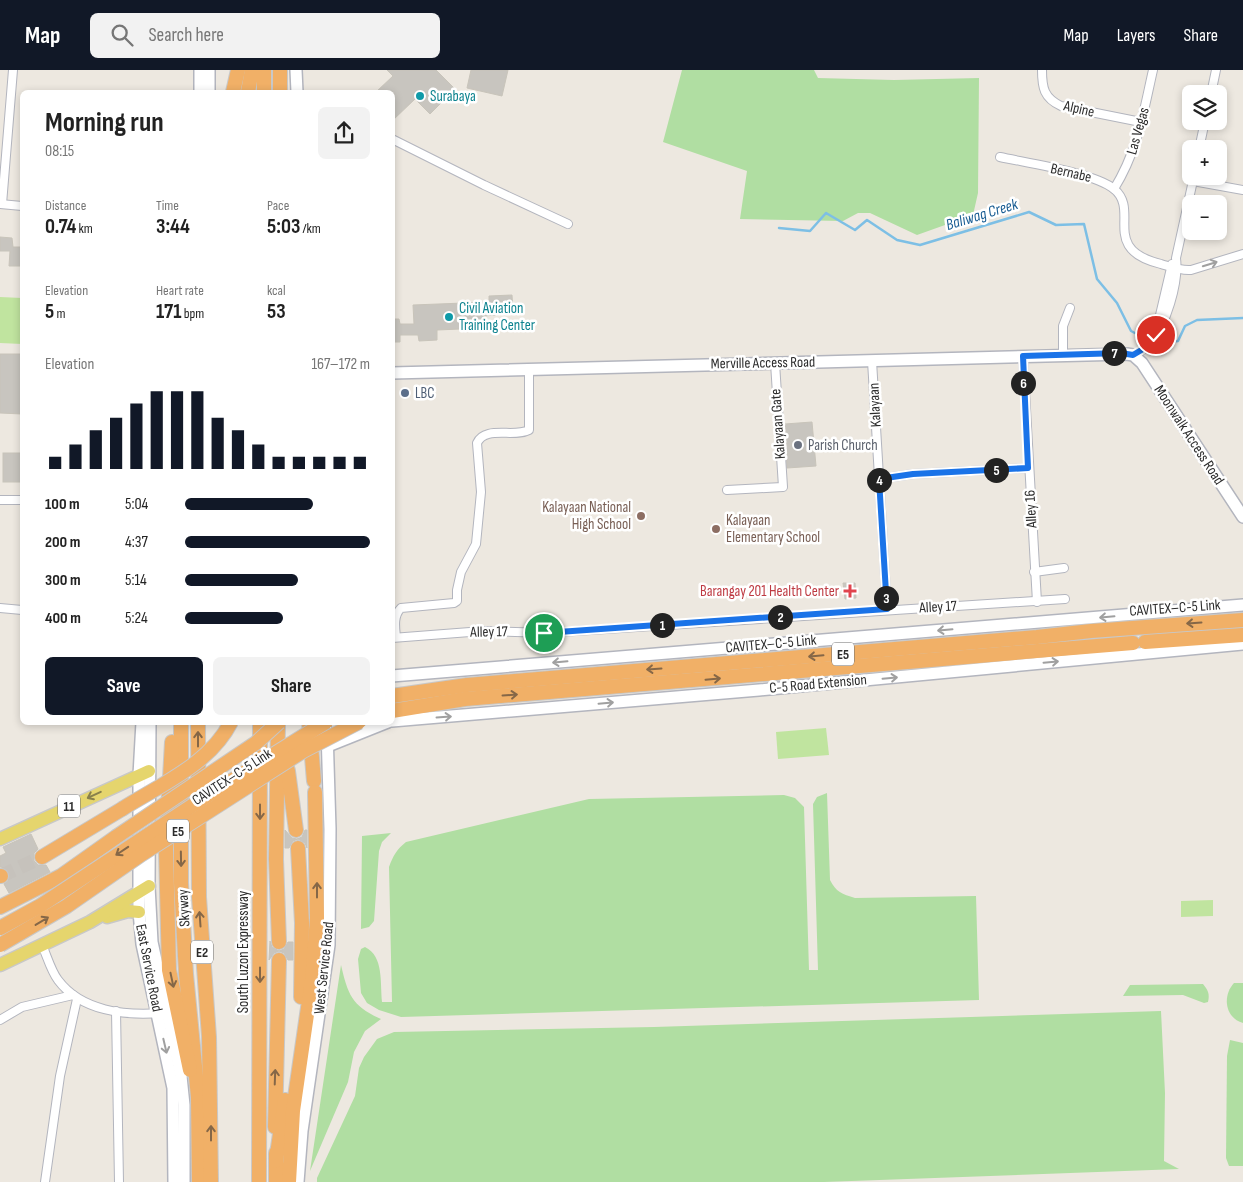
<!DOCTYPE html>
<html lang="en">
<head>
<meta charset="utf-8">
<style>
	body { margin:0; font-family:"Sofia Sans Condensed",sans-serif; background:#f2f2f2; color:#222; height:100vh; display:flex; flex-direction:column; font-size:19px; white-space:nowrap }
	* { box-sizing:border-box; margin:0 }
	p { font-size:16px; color:#767676 }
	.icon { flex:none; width:28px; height:28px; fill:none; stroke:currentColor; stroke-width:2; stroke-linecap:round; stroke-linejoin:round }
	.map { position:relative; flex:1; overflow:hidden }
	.details { position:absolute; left:20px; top:20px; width:375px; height:635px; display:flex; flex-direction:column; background:#fff; border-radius:8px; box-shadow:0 2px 8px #0003 }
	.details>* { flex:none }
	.tools { position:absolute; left:1182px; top:15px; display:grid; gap:10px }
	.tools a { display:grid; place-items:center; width:45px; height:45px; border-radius:8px; background:#fff; box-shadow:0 2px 8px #0003; font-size:25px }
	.pin { position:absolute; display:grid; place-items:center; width:42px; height:42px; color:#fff; margin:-21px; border:2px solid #fff; border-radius:50%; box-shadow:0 1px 5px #0007 }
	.km { position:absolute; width:25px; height:25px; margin:-12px; border-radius:50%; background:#222; color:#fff; font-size:14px; line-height:25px; text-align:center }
	.round { display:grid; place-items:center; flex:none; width:52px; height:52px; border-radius:8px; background:#f2f2f2 }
	.summary { display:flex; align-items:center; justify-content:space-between; height:85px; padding:0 25px }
	h1 { font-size:28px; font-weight:700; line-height:38px }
	.stats { display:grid; grid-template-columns:repeat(3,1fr); gap:8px; height:85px; padding:5px 25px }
	.stats div { display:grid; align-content:center }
	.stats b { font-size:21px; font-weight:700 }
	.stats small { font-size:14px; font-weight:400 }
	.stats p { font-size:14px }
	.chart { height:140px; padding:10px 25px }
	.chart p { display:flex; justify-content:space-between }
	.chart svg { width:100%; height:90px; margin-top:5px; stroke:#111827; stroke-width:6 }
	.cta { display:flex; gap:10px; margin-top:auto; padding:10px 25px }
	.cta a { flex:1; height:58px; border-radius:8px; background:#111827; color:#fff; font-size:20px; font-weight:700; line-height:58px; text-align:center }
	.cta a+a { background:#f2f2f2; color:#222 }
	ul { padding:0 25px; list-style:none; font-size:16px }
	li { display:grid; grid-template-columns:80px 60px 1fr; align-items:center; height:38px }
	li i { height:12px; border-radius:6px; background:#111827 }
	header { display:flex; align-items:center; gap:30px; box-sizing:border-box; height:70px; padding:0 25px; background:#111827; color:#fff }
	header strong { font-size:24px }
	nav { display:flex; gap:28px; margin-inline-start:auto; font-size:18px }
	.search { width:350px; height:45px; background:#f2f2f2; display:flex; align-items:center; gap:12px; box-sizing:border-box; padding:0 18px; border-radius:8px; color:#767676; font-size:19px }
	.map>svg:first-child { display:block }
</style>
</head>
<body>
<header>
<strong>Map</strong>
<div class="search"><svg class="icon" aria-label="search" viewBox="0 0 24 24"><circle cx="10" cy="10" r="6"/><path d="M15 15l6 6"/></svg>Search here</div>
<nav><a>Map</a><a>Layers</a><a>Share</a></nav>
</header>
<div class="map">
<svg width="1243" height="1112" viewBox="0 0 1243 1112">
	<rect width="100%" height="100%" fill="#ede8e0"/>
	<g fill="#b0dea2">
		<polygon points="682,0 814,0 818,8 894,10 979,8 978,123 973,145 917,165 870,143 858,143 843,151 740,149 747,101 663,72"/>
		<path d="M 827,723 L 830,810 C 836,822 842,824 855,828 L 976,826 L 979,930 L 401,947 L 379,940 L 367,933 L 361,923 L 358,889 L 361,879 L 365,877 C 384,886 380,913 382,932 L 392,932 L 389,797 C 393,786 397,779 406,772 L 589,729 L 784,725 L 795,728 L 804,737 L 809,900 L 818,900 L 813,734 L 817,727 Z"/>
		<polygon points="391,763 382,772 379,781 374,851 369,857 361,859 362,766"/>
		<path d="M 341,895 C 348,925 352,936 381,949 L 365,961 L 354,982 L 348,1012 L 310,1101 Z"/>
		<path d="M 1234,913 L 1243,913 L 1243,953 C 1225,948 1222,926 1234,913 Z"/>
		<path d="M 1203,914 C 1208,920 1210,924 1208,932 L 1204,933 L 1183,925 L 1123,926 L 1130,915 Z"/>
		<polygon points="1161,941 1165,1023 1164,1091 1179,1099 824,1112 317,1112 317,1108 355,1026 359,998 364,987 377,969 394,962 654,957"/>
		<polygon points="1230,970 1243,973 1243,1096 1229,1096 1226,1088 1227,986"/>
	</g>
	<g fill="#c0e49f">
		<polygon points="0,227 22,228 22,274 0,273"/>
		<polygon points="826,658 829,685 778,689 776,662"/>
		<polygon points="1213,830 1213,846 1181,847 1181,831"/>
	</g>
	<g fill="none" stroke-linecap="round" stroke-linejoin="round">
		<polyline stroke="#7dbfe5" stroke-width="2.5" points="779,158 810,161 826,143 855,160 867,150 897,170 920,175 1029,142 1056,155 1084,154 1097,209 1117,233 1131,261 1156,274 1178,271 1185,256 1197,250 1243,248"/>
	</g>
	<g fill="#c8c5bf" stroke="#c8c4ba">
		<polygon points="387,0 436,0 455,19 430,44 415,29 392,51 392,22 376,22 393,6"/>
		<polygon points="471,0 508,0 502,26 467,18"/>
		<polygon points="0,167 12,168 13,177 22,177 22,196 9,196 10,181 0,181"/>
		<polygon points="512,225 513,242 496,242 496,245 484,246 484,258 437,260 437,270 419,271 418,265 400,265 400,272 392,272 392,249 399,249 400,254 414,254 413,235 489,232 489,226"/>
		<polygon points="0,284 22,284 22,344 0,343"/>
		<polygon points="812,352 816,396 787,398 785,354"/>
		<rect x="3" y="383" width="19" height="29"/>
		<polygon points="843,513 855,513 856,528 845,529"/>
		<polygon points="285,760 292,768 297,769 302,767 305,760 307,760 307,778 305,773 298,769 293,771 289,778 285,778"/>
		<polygon points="31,764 38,779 34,783 34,791 38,795 46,795 50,802 9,823 4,814 9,810 9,802 5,798 0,797 0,786 6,783 3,777"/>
		<polygon points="270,871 272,877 279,881 284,879 288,872 293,872 293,890 288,890 284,883 279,881 274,883 269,890"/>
	</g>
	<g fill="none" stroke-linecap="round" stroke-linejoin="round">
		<polyline stroke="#c6c2bc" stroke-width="14" stroke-dasharray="14 7" stroke-linecap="butt" points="1,806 42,787"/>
		<g stroke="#b3b5be" stroke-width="10">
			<g id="street">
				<path d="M 1042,0 C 1042,18 1044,28 1061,36 L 1141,52"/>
				<polyline points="1211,24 1216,0"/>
				<polyline points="392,69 484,115 568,154"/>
				<polyline points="1199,79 1205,51"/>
				<path d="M 1000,87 C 1027,93 1095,103 1114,119 C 1141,141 1099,179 1161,194 C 1171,197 1181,201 1191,200 L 1243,184"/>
				<polyline points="1193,111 1243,120"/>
				<path d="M 1114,119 C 1138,80 1143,44 1153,0"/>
				<polyline points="0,134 22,136"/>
				<polyline points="2,134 13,0"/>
				<polyline points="1157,258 1172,194"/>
				<polyline points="1063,285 1063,256 1070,238"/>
				<path d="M 1133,285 C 1139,282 1146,279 1150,274 C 1166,255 1179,213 1176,188 L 1194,106"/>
				<polyline points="1023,286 1037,532"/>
				<polyline points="872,291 887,539"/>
				<polyline points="879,409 913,404 1028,398"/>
				<polyline points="727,420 783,417 775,293"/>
				<polyline points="0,430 22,430"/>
				<polyline points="1034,502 1064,498"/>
				<polyline points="0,538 22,540"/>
				<path d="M 396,567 C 395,557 393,546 401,538 L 454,533 L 457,531 L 457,520 L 461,502 L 476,474 L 481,422 L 477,373 C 485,355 514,368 529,360 L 529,299"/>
				<polyline points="392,568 483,561 545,563 1065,529"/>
				<path d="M 42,875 C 47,886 51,901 58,910 C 81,941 125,946 161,943"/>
				<polyline points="116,941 119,1112"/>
				<polyline points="0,950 22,937 73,925"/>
				<polyline points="45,1112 60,1006 77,929"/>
			</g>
		</g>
		<g stroke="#b3b5be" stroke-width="14">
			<g id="secondary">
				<polyline points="296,0 297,22"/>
				<polyline points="200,22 200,0"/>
				<polyline points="209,22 209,0"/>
				<polyline points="392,303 1127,284 1133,285 1142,293 1243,447"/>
				<polyline points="392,606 1243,535"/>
				<polyline points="392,651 759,620 1243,574"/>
				<polyline points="142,652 139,705 139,842 142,874 173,1018 174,1112"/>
				<polyline points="150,652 149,816 152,872 181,1006 184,1035 184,1112"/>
				<polyline points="328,676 388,652"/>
				<polyline points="298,1112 302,1061 329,875 330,759 327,661"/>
			</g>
		</g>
		<g stroke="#c8c8c8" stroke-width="15">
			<g id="primary">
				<polyline points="0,769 149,701"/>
				<polyline points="107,847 128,841 139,842"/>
				<polyline points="0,895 90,852 149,816"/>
			</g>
		</g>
		<g stroke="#c8c8c8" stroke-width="16">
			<g id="highway">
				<polyline points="233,22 238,0"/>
				<polyline points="248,22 252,0"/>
				<polyline points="264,22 264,0"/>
				<polyline points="280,22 280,0"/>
				<polyline points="1145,572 1243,565"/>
				<polyline points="392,626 467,615 1037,567 1091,561 1243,550"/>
				<polyline points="392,641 465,629 1133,573"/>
				<polyline points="181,652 181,813 186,904 198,1027 199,1112"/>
				<polyline points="198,652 199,827 209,967 211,1112"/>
				<polyline points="278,652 276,789 279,872"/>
				<polyline points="309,652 314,711"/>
				<polyline points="172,672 166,779 169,900 190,1000"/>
				<polyline points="282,682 288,701 296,760"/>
				<polyline points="298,778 302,853 301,927"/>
				<polyline points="42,787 122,739"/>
				<polyline points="0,806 1,806"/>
				<polyline points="0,837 61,806 116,767"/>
				<polyline points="275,1057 279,890"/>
				<polyline points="276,1083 276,1112"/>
				<polyline points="276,1091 285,1030"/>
				<polyline points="259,1112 260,652"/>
				<polyline points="289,1112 293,1041 312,910 317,848 315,722"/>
			</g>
		</g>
		<use href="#street" stroke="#fff" stroke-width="8"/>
		<use href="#secondary" stroke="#fff" stroke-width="11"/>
		<use href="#primary" stroke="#e5d56d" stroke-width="12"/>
		<use href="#highway" stroke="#f1b067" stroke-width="14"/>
		<g stroke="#c8c8c8" stroke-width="16" stroke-linecap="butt">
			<g id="highway-bridge">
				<path d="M 122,739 C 160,715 210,694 231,652"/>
				<polyline points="116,767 256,673 279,652"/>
				<polyline points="0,858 40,836 207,726 326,652"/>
				<polyline points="0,875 67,836 142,784 303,681 359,652"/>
			</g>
		</g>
		<use href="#highway-bridge" stroke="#f1b067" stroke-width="14"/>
	</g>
	<defs><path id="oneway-shaft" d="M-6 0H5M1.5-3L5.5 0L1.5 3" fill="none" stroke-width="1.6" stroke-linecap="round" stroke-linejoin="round" transform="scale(1.25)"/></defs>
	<g stroke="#a0a0a0">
		<use href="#oneway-shaft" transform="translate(1210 194) rotate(-17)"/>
		<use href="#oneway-shaft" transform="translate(1107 547) rotate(175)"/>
		<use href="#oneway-shaft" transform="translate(945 560) rotate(175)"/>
		<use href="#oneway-shaft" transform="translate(560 592) rotate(175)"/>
		<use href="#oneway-shaft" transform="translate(1051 592) rotate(-5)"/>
		<use href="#oneway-shaft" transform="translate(890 608) rotate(-5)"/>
		<use href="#oneway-shaft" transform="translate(606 633) rotate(-5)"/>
		<use href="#oneway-shaft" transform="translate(444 647) rotate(-4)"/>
		<use href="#oneway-shaft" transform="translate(165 976) rotate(77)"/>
	</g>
	<g stroke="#856747">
		<use href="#oneway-shaft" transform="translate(1194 553) rotate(176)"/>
		<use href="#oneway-shaft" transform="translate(816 586) rotate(175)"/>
		<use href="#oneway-shaft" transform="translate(654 599) rotate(176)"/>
		<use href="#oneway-shaft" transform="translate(713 609) rotate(-5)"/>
		<use href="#oneway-shaft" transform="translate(510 625) rotate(-4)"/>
		<use href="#oneway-shaft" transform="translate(198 669) rotate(-90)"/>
		<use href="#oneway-shaft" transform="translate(260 742) rotate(90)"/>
		<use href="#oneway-shaft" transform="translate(122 781) rotate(146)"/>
		<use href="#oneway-shaft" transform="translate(181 789) rotate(89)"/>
		<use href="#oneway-shaft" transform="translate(317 820) rotate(-90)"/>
		<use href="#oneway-shaft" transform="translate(200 849) rotate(-94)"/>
		<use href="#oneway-shaft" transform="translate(42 851) rotate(-31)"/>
		<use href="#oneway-shaft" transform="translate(260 905) rotate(90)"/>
		<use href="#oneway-shaft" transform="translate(172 910) rotate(78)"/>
		<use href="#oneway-shaft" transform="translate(275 1007) rotate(-88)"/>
		<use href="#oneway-shaft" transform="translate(211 1063) rotate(-90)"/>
	</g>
	<use stroke="#88804c" href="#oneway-shaft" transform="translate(94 725) rotate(155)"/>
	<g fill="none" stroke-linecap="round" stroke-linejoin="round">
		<g stroke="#fff" stroke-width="10">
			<polyline id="route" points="544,563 887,539 879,409 913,404 1028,398 1023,286 1121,283 1133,285 1148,276 1156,265"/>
		</g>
		<use href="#route" stroke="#1a73e8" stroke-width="6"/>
	</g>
	<g fill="#0f9aa8" stroke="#fff" stroke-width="2">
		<circle cx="420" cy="26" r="5"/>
		<circle cx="449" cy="247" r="5"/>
	</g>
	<circle fill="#5c6f8a" stroke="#fff" stroke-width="2" cx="405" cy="323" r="5"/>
	<circle fill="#6b7280" stroke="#fff" stroke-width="2" cx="798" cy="375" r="5"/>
	<g fill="#8d6e63" stroke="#fff" stroke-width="2">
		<circle cx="641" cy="446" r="5"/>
		<circle cx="716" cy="459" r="5"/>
	</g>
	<path fill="#e0444e" stroke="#fff" stroke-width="2" d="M847.5 513.5h5v5h5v5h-5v5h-5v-5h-5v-5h5z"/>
	<g text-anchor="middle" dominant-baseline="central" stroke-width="5" stroke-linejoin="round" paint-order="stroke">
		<g fill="#fff" stroke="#6b6b6b" stroke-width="1">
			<rect x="832" y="572.5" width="22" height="23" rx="4"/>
			<rect x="58" y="724.5" width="22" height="23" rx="4"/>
			<rect x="167" y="749.5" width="22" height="23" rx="4"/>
			<rect x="191" y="870.5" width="22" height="23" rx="4"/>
		</g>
		<g font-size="14" font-weight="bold" fill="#2c2c2c">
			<text x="843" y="584">E5</text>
			<text x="69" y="736">11</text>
			<text x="178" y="761">E5</text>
			<text x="202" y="882">E2</text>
		</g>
		<g font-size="15" fill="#0d838f" stroke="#fff" text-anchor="start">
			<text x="430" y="26">Surabaya</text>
			<text x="459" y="238">Civil Aviation<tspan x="459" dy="17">Training Center</tspan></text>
		</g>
		<g font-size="15" fill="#2c2c2c" stroke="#fff">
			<text transform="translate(1079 39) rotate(13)">Alpine</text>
			<text transform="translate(1138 61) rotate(-74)">Las Vegas</text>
			<text transform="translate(1071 103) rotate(13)">Bernabe</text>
			<text transform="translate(763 293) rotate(-1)">Merville Access Road</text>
			<text transform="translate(875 335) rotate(-93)">Kalayaan</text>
			<text transform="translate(778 354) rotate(-94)">Kalayaan Gate</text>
			<text transform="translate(1189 365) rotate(57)">Moonwalk Access Road</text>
			<text transform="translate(1031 439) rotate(-93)">Alley 16</text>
			<text transform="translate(938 537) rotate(-3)">Alley 17</text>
			<text transform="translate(1175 538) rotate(-4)">CAVITEX–C-5 Link</text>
			<text transform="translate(489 562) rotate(-1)">Alley 17</text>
			<text transform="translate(771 574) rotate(-5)">CAVITEX–C-5 Link</text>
			<text transform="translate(818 614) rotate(-5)">C-5 Road Extension</text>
			<text transform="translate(232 707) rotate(-33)">CAVITEX–C-5 Link</text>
			<text transform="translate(184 838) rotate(-93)">Skyway</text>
			<text transform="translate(243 882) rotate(-90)">South Luzon Expressway</text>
			<text transform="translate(149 898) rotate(79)">East Service Road</text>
			<text transform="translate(324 898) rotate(-84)">West Service Road</text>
		</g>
		<g font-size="15" fill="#4e5e75" stroke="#fff" text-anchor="start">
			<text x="415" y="323">LBC</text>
		</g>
		<g font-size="15" fill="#5b616d" stroke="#fff" text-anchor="start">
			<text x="808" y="375">Parish Church</text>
		</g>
		<g font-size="15" fill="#785e54" stroke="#fff" text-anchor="end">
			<text x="631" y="437">Kalayaan National<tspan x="631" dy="17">High School</tspan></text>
			<text x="726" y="450" text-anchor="start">Kalayaan<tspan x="726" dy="17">Elementary School</tspan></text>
		</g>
		<g font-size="15" fill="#be3a42" stroke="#fff" text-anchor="end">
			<text x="839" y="521">Barangay 201 Health Center</text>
		</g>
		<g font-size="16" font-style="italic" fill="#195d93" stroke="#fff">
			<text transform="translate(982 145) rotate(-17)">Baliwag Creek</text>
		</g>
	</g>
</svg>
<div class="tools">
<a><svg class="icon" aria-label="layers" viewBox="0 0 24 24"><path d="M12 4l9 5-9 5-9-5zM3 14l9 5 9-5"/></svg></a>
<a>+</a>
<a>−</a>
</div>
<div class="pin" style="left:544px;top:563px;background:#1e9e55"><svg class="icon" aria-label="arrive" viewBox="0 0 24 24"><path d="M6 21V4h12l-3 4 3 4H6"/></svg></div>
<div class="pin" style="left:1156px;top:265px;background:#d93025"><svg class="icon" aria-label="check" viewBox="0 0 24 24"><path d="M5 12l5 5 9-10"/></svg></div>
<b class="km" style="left:662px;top:555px">1</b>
<b class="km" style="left:780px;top:547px">2</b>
<b class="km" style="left:886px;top:528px">3</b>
<b class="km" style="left:879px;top:410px">4</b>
<b class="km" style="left:996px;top:400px">5</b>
<b class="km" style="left:1023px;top:313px">6</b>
<b class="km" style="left:1114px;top:283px">7</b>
<section class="details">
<div class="summary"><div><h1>Morning run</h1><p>08:15</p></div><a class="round"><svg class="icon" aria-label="share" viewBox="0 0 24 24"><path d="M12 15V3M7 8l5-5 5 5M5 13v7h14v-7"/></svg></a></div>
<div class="stats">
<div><p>Distance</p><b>0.74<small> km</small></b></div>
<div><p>Time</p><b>3:44</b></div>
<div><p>Pace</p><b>5:03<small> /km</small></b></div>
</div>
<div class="stats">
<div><p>Elevation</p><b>5<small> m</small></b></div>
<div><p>Heart rate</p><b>171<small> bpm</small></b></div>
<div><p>kcal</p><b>53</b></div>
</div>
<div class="chart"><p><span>Elevation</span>167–172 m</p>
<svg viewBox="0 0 160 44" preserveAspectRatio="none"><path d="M5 44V38M15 44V32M25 44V25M35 44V19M45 44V12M55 44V6M65 44V6M75 44V6M85 44V19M95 44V25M105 44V32M115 44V38M125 44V38M135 44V38M145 44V38M155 44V38"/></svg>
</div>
<ul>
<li><b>100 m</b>5:04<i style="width:69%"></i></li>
<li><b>200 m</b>4:37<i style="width:100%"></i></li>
<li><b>300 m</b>5:14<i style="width:61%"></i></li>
<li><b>400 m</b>5:24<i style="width:53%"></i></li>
</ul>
<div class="cta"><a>Save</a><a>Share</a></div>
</section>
</div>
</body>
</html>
